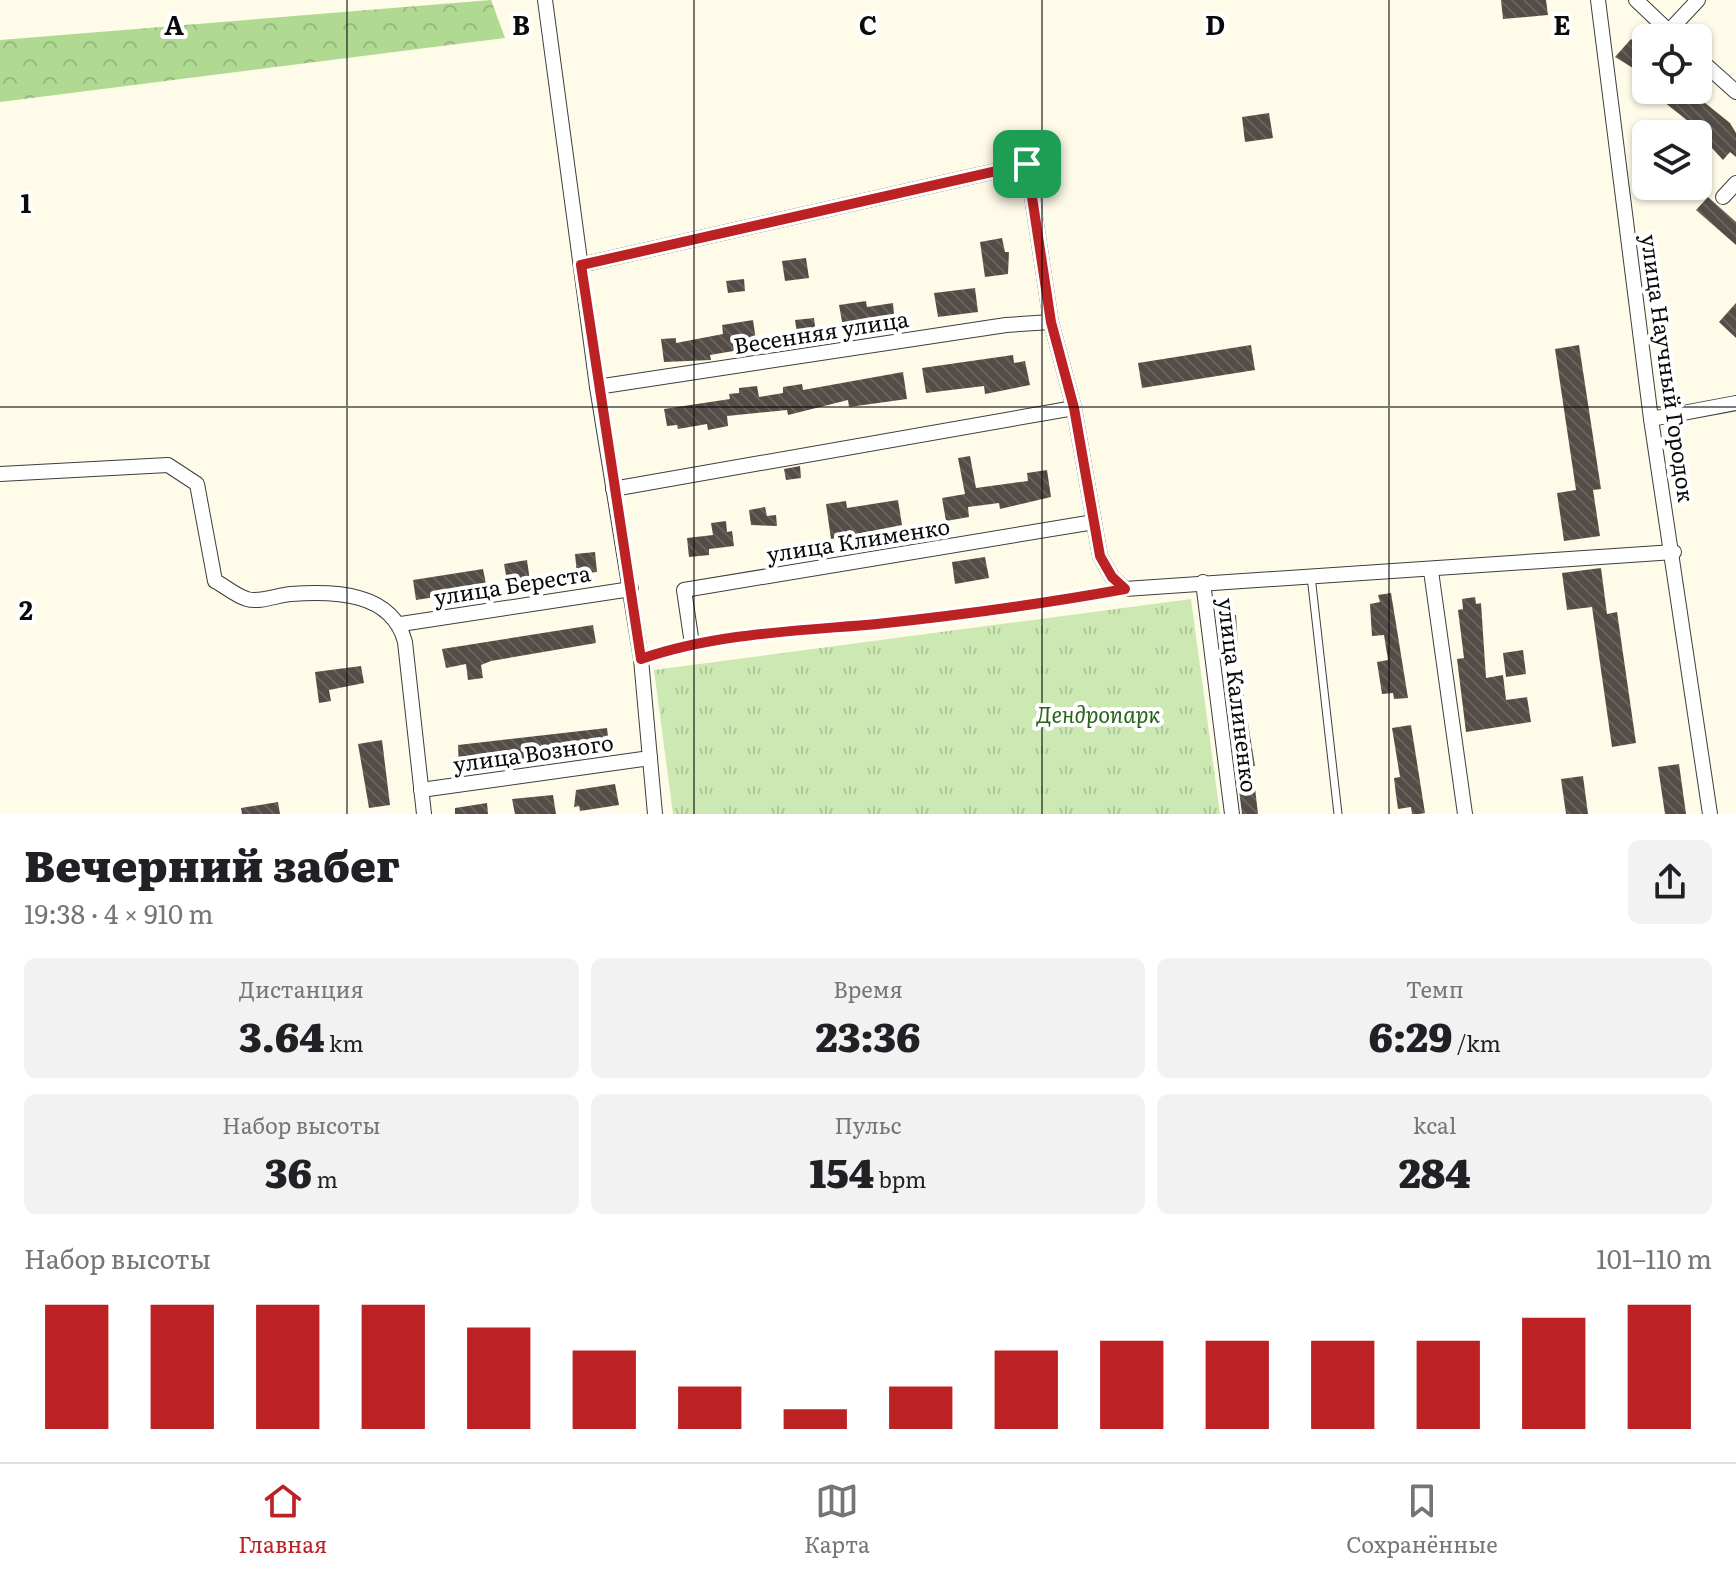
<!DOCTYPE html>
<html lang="ru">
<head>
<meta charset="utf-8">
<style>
	body { margin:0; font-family:Literata,serif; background:#f2f2f2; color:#202124; height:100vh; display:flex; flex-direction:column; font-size:30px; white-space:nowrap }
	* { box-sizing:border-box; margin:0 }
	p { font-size:26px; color:#757577 }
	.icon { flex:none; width:44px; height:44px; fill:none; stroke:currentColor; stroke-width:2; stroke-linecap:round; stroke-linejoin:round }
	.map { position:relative; height:814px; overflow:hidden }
	.side { display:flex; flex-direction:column; background:#fff; flex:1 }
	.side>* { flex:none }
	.tools { position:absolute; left:1632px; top:24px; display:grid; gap:16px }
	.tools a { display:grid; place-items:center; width:80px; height:80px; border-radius:12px; background:#fff; box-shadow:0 2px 6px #0004; font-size:40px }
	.pin { position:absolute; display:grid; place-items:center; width:68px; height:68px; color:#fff; margin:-34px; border-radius:16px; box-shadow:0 4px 12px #0006 }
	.round { display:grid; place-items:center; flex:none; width:84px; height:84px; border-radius:12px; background:#f2f2f2 }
	.head { display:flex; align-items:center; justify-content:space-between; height:136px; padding:0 24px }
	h1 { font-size:44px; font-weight:800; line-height:60px }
	.figures { display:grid; grid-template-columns:repeat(3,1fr); gap:12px; height:136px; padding:8px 24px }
	.figures div { display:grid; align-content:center; border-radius:12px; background:#f2f2f2; text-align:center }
	.figures b { font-size:40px; font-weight:800 }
	.figures small { font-size:22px; font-weight:400 }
	.figures p { font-size:22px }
	.chart { height:224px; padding:16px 24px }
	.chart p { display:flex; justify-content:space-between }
	.chart svg { width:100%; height:144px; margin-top:8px; stroke:#bc2224; stroke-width:6 }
	.dock { display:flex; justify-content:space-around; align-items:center; height:112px; border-top:2px solid #e0e0e0; background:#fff; font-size:22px; color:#757577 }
	.dock a { display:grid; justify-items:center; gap:4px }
	.dock .active { color:#bc2224 }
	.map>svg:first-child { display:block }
</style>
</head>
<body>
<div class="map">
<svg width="1736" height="814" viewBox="0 0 1736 814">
	<defs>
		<pattern id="grass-tufts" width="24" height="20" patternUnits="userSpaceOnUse" patternTransform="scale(2)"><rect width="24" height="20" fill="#cde9b3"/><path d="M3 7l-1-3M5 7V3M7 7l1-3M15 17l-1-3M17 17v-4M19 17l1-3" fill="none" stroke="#afc699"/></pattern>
		<pattern id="forest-crowns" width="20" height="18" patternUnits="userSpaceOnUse" patternTransform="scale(2)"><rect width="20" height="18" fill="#b0da92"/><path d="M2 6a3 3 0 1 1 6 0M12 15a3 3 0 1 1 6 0" fill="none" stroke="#96ba7d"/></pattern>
		<pattern id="building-back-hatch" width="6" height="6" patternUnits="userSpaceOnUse" patternTransform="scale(2)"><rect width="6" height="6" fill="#544d47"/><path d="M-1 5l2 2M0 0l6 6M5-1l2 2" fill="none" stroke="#68625d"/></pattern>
	</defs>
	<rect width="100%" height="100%" fill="#fffbe9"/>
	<polygon fill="url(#grass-tufts)" points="1191,599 1220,814 673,814 654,670"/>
	<polygon fill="url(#forest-crowns)" points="491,0 505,38 0,102 0,40"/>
	<g fill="url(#building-back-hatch)">
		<polygon points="1501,0 1546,0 1548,15 1503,19"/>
		<polygon points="1631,39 1646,52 1646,76 1615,57"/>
		<polygon points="1649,90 1689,90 1730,123 1736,133 1736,157 1730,152 1723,160 1701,136 1703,133"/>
		<polygon points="1269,113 1273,138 1245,142 1242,117"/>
		<polygon points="1708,197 1736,222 1736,245 1696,210"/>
		<polygon points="1002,238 1005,252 1009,252 1008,274 985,277 980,242"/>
		<polygon points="806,258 809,278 785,281 782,261"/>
		<polygon points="744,279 745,291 728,293 726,281"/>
		<polygon points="975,288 978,312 938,317 934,293"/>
		<polygon points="866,301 867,307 893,303 894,315 843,327 839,305"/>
		<polygon points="1736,303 1736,338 1719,322"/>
		<polygon points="814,318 816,333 797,333 795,320"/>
		<polygon points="753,320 757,347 710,355 711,360 664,362 661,339 676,338 676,343 723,334 722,325"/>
		<polygon points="1251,345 1255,370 1142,388 1138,363"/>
		<polygon points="1579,345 1601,489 1593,490 1600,536 1564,541 1557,493 1576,490 1555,349"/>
		<polygon points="1013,355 1014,363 1025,361 1030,385 985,394 984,386 926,393 922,368"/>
		<polygon points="903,372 907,399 849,407 848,400 788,415 787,410 727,416 728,426 708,430 707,424 678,429 677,425 667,426 664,409 730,399 729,394 739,393 739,388 757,386 759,397 783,393 783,387 802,384 803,390"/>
		<polygon points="970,456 976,488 1028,481 1027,473 1047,470 1051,497 1000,509 999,503 968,507 969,517 946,521 942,498 965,494 958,458"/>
		<polygon points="800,466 801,478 786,480 784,469"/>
		<polygon points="898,500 902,525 831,539 826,504 846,501 847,508"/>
		<polygon points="765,507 767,516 776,515 777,526 751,525 749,510"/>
		<polygon points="726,521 727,532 732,531 734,546 709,549 709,555 689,557 687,538 713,535 711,523"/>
		<polygon points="595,552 597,572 577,574 575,554"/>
		<polygon points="985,557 989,578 955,584 952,562"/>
		<polygon points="527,560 530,581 508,585 504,564"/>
		<polygon points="1601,568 1607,614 1617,612 1636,743 1612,747 1592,607 1567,610 1562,573"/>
		<polygon points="483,569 487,589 416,600 413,580"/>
		<polygon points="1391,593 1408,698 1394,699 1393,693 1382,694 1377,662 1388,660 1384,635 1372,636 1370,604 1380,602 1378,595"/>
		<polygon points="1475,597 1476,604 1481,603 1486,678 1503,675 1506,700 1527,697 1531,722 1466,732 1457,659 1464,658 1458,610 1463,609 1462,599"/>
		<polygon points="1236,615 1239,660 1223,662 1218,618"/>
		<polygon points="593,625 596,643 491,661 481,665 483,678 468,680 466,664 446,668 442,649"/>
		<polygon points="1523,650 1526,674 1506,677 1503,653"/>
		<polygon points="361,666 364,683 329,690 331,701 319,703 315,672"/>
		<polygon points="1241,680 1255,766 1236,768 1226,683"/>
		<polygon points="1411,725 1425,813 1419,814 1412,814 1411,807 1398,809 1396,795 1394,778 1400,777 1392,728"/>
		<polygon points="607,728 609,746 572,753 571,747 552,750 553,754 459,769 458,745"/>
		<polygon points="382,740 390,805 369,808 358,744"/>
		<polygon points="1679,764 1686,814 1665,814 1658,767"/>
		<polygon points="1583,776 1588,814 1566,814 1561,779"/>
		<polygon points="615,784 619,805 580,811 579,806 574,807 576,790"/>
		<polygon points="1255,788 1258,814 1242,814 1239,790"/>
		<polygon points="553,795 556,814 515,814 512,799"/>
		<polygon points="278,802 280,814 242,814 241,808"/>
		<polygon points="487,803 488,814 455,814 455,808"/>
	</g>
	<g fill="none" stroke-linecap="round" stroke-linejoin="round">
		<g stroke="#3e3e3e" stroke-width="9">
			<g id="service">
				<polyline points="1311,576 1338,814"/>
				<path d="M 641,659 C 715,634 793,632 870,624 C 956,616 1040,605 1125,589"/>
			</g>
		</g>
		<g stroke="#3e3e3e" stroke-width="16">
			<g id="minor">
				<polyline points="545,0 597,387 641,659 655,814"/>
				<polyline points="1598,0 1651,419 1710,814"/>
				<polyline points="1636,0 1676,38"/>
				<polyline points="1669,31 1698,0"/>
				<polyline points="1698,58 1736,92"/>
				<polyline points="1723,197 1736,183"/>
				<polyline points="581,265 1027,164 1051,322 1074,408 1100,556 1112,577 1125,589 1674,552"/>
				<polyline points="597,387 1006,325 1051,322"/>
				<polyline points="1651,419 1736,403"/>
				<path d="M 0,474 L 168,465 L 197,484 L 215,581 C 225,586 236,596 247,599 C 259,603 278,595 291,594 C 335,591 392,592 405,642 L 424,814"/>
				<polyline points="613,489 1074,408"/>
				<polyline points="1431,571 1465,814"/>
				<polyline points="1203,582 1232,814"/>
				<polyline points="401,624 631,589"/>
				<polyline points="692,644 684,590 1094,522"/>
				<polyline points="421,790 650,758"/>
			</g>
		</g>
		<use href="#service" stroke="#fff" stroke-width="7"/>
		<use href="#minor" stroke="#fff" stroke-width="14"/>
	</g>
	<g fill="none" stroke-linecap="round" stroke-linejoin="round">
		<g stroke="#fff" stroke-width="16">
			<path id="route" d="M 1027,164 L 1051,322 L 1074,408 L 1100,556 L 1112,577 L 1125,589 C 1042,604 961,615 877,624 C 798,631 716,633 641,659 L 581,265 Z"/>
		</g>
		<use href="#route" stroke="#bc2224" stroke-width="10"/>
	</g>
	<path fill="none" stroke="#0b0b0b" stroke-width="2" stroke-opacity="0.55" d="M 347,0 L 347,814M 694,0 L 694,814M 1042,0 L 1042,814M 1389,0 L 1389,814M 0,407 L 1736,407"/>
	<g text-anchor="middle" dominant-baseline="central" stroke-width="8" stroke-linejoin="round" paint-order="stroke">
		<g font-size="22" fill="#0b0b0b" stroke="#fff">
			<text transform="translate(821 331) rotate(-9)">Весенняя улица</text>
			<text transform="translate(1669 368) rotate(82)">улица Научный Городок</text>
			<text transform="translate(858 539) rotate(-9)">улица Клименко</text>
			<text transform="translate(512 584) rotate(-9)">улица Береста</text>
			<text transform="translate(1239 695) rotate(83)">улица Калиненко</text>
			<text transform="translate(533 752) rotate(-8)">улица Возного</text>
		</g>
		<g font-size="22" font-style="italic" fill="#28631b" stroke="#fff">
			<text x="1098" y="713">Дендропарк</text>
		</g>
	</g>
	<g font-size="26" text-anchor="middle" font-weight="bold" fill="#0b0b0b" stroke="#fff" stroke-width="8" stroke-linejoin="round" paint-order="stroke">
		<text x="174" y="35">A</text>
		<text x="521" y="35">B</text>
		<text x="868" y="35">C</text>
		<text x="1215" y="35">D</text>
		<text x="1562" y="35">E</text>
		<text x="26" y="213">1</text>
		<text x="26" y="620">2</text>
	</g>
</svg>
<div class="tools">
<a><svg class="icon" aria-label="locate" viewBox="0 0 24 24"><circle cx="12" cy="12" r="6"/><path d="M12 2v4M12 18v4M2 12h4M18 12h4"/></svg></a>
<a><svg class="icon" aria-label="layers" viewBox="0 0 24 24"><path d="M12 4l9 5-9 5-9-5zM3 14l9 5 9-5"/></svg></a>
</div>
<div class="pin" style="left:1027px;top:164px;background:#1e9e55"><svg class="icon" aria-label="arrive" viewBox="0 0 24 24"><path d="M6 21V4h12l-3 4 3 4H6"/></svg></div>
</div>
<section class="side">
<div class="head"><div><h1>Вечерний забег</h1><p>19:38 · 4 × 910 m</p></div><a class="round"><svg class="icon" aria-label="share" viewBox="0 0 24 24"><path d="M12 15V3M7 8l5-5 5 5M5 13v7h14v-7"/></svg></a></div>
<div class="figures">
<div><p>Дистанция</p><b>3.64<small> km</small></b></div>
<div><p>Время</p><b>23:36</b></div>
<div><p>Темп</p><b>6:29<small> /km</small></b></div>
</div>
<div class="figures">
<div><p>Набор высоты</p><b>36<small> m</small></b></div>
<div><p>Пульс</p><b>154<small> bpm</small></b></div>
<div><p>kcal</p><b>284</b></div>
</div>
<div class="chart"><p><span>Набор высоты</span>101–110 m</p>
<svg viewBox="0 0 160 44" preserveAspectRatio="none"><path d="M5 44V6M15 44V6M25 44V6M35 44V6M45 44V13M55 44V20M65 44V31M75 44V38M85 44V31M95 44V20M105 44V17M115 44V17M125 44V17M135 44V17M145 44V10M155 44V6"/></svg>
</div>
</section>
<nav class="dock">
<a class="active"><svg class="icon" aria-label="home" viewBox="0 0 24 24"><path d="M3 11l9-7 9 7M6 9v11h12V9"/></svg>Главная</a>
<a><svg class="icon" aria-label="map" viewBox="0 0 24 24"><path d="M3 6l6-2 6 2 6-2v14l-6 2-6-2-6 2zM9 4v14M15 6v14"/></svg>Карта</a>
<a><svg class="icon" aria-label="saved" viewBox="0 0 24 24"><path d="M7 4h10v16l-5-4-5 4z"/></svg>Сохранённые</a>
</nav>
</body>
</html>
